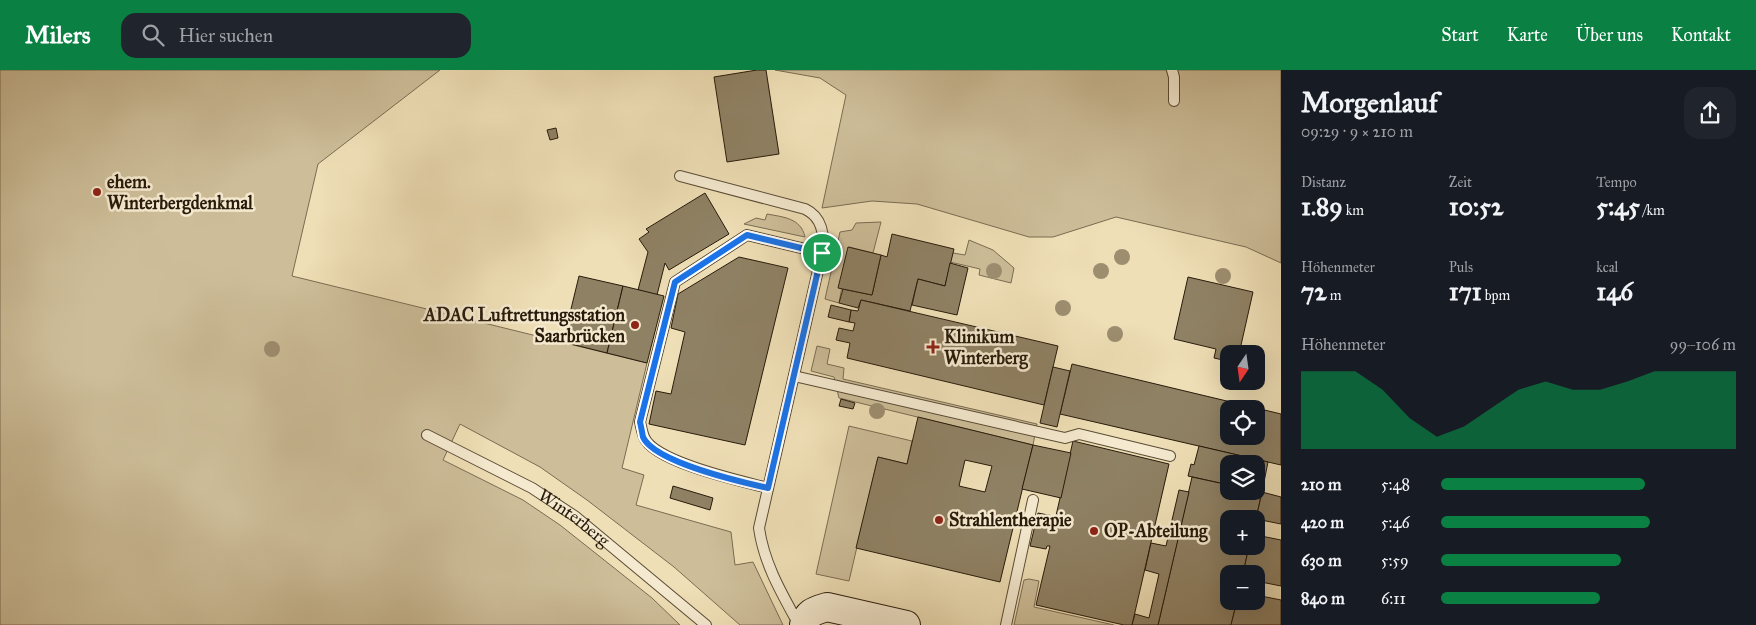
<!DOCTYPE html>
<html lang="de">
<head>
<meta charset="utf-8">
<style>
	body { margin:0; font-family:"IM FELL Great Primer",serif; background:#20242c; color:#f1f3f6; height:100vh; display:flex; flex-direction:column; font-size:19px; white-space:nowrap }
	* { box-sizing:border-box; margin:0 }
	p { font-size:16px; color:#9ea1a6 }
	.icon { flex:none; width:28px; height:28px; fill:none; stroke:currentColor; stroke-width:2; stroke-linecap:round; stroke-linejoin:round }
	.map { position:relative; flex:1; overflow:hidden }
	.sheet { display:flex; flex-direction:column; background:#171b24; width:475px }
	.sheet>* { flex:none }
	.needle { width:32px; rotate:193deg }
	.controls { position:absolute; left:1220px; top:275px; display:grid; gap:10px }
	.controls a { display:grid; place-items:center; width:45px; height:45px; border-radius:10px; background:#171b24; box-shadow:0 5px 20px #0002; font-size:25px }
	.pin { position:absolute; display:grid; place-items:center; width:42px; height:42px; color:#fff; margin:-21px; border:2px solid #fff; border-radius:50%; box-shadow:0 1px 5px #0007 }
	.round { display:grid; place-items:center; flex:none; width:52px; height:52px; border-radius:15px; background:#20242c }
	.headline { display:flex; align-items:center; justify-content:space-between; height:85px; padding:0 20px }
	h1 { font-size:28px; font-weight:700; line-height:38px }
	.stats { display:grid; grid-template-columns:repeat(3,1fr); gap:8px; height:85px; padding:5px 20px }
	.stats div { display:grid; align-content:center }
	.stats b { font-size:25px; font-weight:700 }
	.stats small { font-size:14px; font-weight:400 }
	.stats p { font-size:14px }
	.chart { height:140px; padding:10px 20px }
	.chart p { display:flex; justify-content:space-between }
	.chart svg { width:100%; height:90px; margin-top:5px; fill:#0b8043; opacity:.7 }
	ul { padding:0 20px; list-style:none; font-size:16px }
	li { display:grid; grid-template-columns:80px 60px 1fr; align-items:center; height:38px }
	li i { height:12px; border-radius:6px; background:#0b8043 }
	header { display:flex; align-items:center; gap:30px; box-sizing:border-box; height:70px; padding:0 25px; background:#0b8043; color:#fff }
	header strong { font-size:24px }
	nav { display:flex; gap:28px; margin-inline-start:auto; font-size:18px }
	.search { width:350px; height:45px; background:#20242c; display:flex; align-items:center; gap:12px; box-sizing:border-box; padding:0 18px; border-radius:15px; color:#9ea1a6; font-size:19px }
	main { display:flex; flex:1; min-height:0 }
	.map>svg:first-child { display:block }
</style>
</head>
<body>
<header>
<strong>Milers</strong>
<div class="search"><svg class="icon" aria-label="search" viewBox="0 0 24 24"><circle cx="10" cy="10" r="6"/><path d="M15 15l6 6"/></svg>Hier suchen</div>
<nav><a>Start</a><a>Karte</a><a>Über uns</a><a>Kontakt</a></nav>
</header>
<main>
<div class="map">
<svg width="1281" height="555" viewBox="0 0 1281 555">
	<rect width="100%" height="100%" fill="#efdfb6"/>
	<filter id="stains"><feTurbulence type="fractalNoise" baseFrequency=".004" numOctaves="4"/><feColorMatrix values="0 0 0 0 .2 0 0 0 0 .09 0 0 0 0 .02 0 0 0 .5 -.17"/></filter>
	<radialGradient id="worn" r=".72"><stop offset=".6" stop-color="#630" stop-opacity="0"/><stop offset="1" stop-color="#630" stop-opacity=".3"/></radialGradient>
	<g fill="#cdbe99" stroke="#7a6c52">
		<polygon points="0,0 440,0 318,94 292,206 647,293 622,398 644,405 636,435 731,462 735,495 753,492 783,555 740,555 674,497 587,430 540,397 460,354 443,390 523,430 560,455 652,528 680,555 0,555"/>
		<polygon points="775,0 1281,0 1281,193 1246,177 1116,147 1053,167 1029,167 917,134 872,131 822,138 846,25 820,8"/>
		<path d="M 767,144 C 783,147 801,148 805,167 L 744,154 L 756,148 L 765,150 Z"/>
		<polygon points="881,152 873,183 849,177 839,233 825,229 840,162 852,160 856,153"/>
		<polygon points="969,170 993,180 1014,198 1011,213 979,205 980,199 950,192 953,183 965,185"/>
		<polygon points="817,276 830,279 827,294 844,298 843,309 1037,354 1033,375 839,328 834,307 811,301"/>
		<polygon points="849,356 912,371 907,394 878,387 849,511 816,504"/>
		<polygon points="1029,509 1039,511 1034,537 1114,555 1014,555 1024,510"/>
	</g>
	<g fill="#8f8164" stroke="#281b0b" fill-rule="evenodd">
		<polygon points="757,0 766,0 779,84 727,92 714,7"/>
		<polygon points="556,58 558,68 550,70 547,60"/>
		<polygon points="705,123 729,164 669,200 665,193 657,225 638,220 648,182 639,169 649,162 646,159"/>
		<polygon points="892,164 954,179 945,216 918,209 910,241 861,230 858,238 839,233 843,219 872,225 881,185 887,187"/>
		<polygon points="848,177 881,185 872,225 838,218"/>
		<polygon points="739,187 788,198 745,375 649,354 656,321 671,324 685,262 671,258 678,224"/>
		<polygon points="950,193 968,198 957,245 912,235 918,209 945,216"/>
		<polygon points="579,206 623,216 607,283 563,272"/>
		<polygon points="1188,207 1253,222 1239,284 1225,281 1223,290 1214,288 1216,279 1174,269"/>
		<polygon points="623,216 664,226 647,293 607,283"/>
		<polygon points="861,230 1058,276 1044,335 847,288 850,273 836,270 839,258 853,261 855,253 849,252 851,240 858,241"/>
		<polygon points="831,235 851,240 849,252 828,247"/>
		<path d="M 1072,294 L 1281,344 L 1281,395 L 1060,344 ZM 1229,339 L 1256,339 L 1256,366 L 1229,366 Z"/>
		<polygon points="1053,297 1070,301 1057,357 1040,353"/>
		<polygon points="841,329 855,333 853,339 839,336"/>
		<path d="M 918,347 L 1033,375 L 1000,512 L 856,478 L 878,387 L 907,394 ZM 965,390 L 992,396 L 985,422 L 959,416 Z"/>
		<polygon points="1073,371 1169,394 1132,555 1124,555 1036,535 1050,476 1047,476 1046,479 1030,476 1038,443 1053,446 1052,449 1055,450"/>
		<polygon points="1033,375 1071,383 1061,428 1022,419"/>
		<polygon points="1199,376 1268,392 1262,422 1256,421 1256,394 1229,394 1229,415 1188,406 1191,394 1194,395"/>
		<polygon points="1192,407 1229,415 1229,421 1262,422 1256,449 1229,449 1229,476 1249,476 1243,504 1229,504 1229,531 1237,531 1231,555 1158,555"/>
		<polygon points="673,416 713,428 710,440 670,428"/>
		<polygon points="1179,420 1189,422 1158,555 1132,555 1135,544 1149,548 1159,504 1145,500 1151,473 1166,476"/>
		<polygon points="1262,422 1281,427 1281,454 1256,449"/>
		<polygon points="1256,465 1281,470 1281,516 1256,511 1256,504 1243,504 1249,476 1256,476"/>
		<polygon points="1256,525 1281,530 1281,555 1231,555 1237,531 1256,531"/>
	</g>
	<g fill="none" stroke-linecap="round" stroke-linejoin="round">
		<g stroke="#5a4c36" stroke-width="12">
			<g id="lane">
				<polyline points="1172,0 1174,7 1174,31"/>
				<path d="M 680,106 L 805,139 C 822,147 825,165 822,183 L 759,458 C 764,494 782,524 799,555"/>
				<polyline points="794,306 1065,368 1079,364 1170,386"/>
				<path id="s1" d="M 427,365 L 532,418 L 576,447 L 706,555"/>
				<path d="M 768,418 C 741,411 654,392 644,367 C 642,362 641,356 640,352 L 675,212 L 747,165 L 822,183"/>
				<polyline points="1006,555 1033,430"/>
			</g>
		</g>
		<g stroke="#281b0b" stroke-width="30">
			<path id="secondary" d="M 804,555 C 808,542 814,541 827,537 L 906,555"/>
		</g>
		<use href="#lane" stroke="#f5ead0" stroke-width="10"/>
		<use href="#secondary" stroke="#f5ead0" stroke-width="28"/>
	</g>
	<g fill="#9d8e70">
		<circle cx="1122" cy="187" r="8"/>
		<circle cx="994" cy="201" r="8"/>
		<circle cx="1101" cy="201" r="8"/>
		<circle cx="1223" cy="206" r="8"/>
		<circle cx="1063" cy="238" r="8"/>
		<circle cx="1115" cy="264" r="8"/>
		<circle cx="272" cy="279" r="8"/>
		<circle cx="877" cy="341" r="8"/>
	</g>
	<g fill="none" stroke-linecap="round" stroke-linejoin="round">
		<g stroke="#fff" stroke-width="10">
			<path id="route" d="M 747,165 L 822,183 L 768,418 C 741,412 654,392 643,367 C 642,362 641,356 640,352 L 675,212 Z"/>
		</g>
		<use href="#route" stroke="#1a73e8" stroke-width="6"/>
	</g>
	<g fill="#8f2418" stroke="#f5ead0" stroke-width="2">
		<circle cx="97" cy="122" r="5"/>
		<circle cx="635" cy="255" r="5"/>
		<path d="M930.5 269.5h5v5h5v5h-5v5h-5v-5h-5v-5h5z"/>
		<circle cx="939" cy="450" r="5"/>
		<circle cx="1094" cy="461" r="5"/>
	</g>
	<g text-anchor="middle" dominant-baseline="central" stroke-width="5" stroke-linejoin="round" paint-order="stroke">
		<g font-size="18" font-weight="bold" fill="#281b0b" stroke="#f5ead0" text-anchor="start">
			<text x="107" y="112">ehem.<tspan x="107" dy="21">Winterbergdenkmal</tspan></text>
			<text x="625" y="245" text-anchor="end">ADAC Luftrettungsstation<tspan x="625" dy="21">Saarbrücken</tspan></text>
			<text x="944" y="267">Klinikum<tspan x="944" dy="21">Winterberg</tspan></text>
			<text x="949" y="450">Strahlentherapie</text>
			<text x="1104" y="461">OP-Abteilung</text>
		</g>
		<g font-size="18" fill="#281b0b" stroke="#f5ead0">
			<text stroke="none"><textPath href="#s1" startOffset="169">Winterberg</textPath></text>
		</g>
	</g>
	<rect width="100%" height="100%" filter="url(#stains)"/>
	<rect width="100%" height="100%" fill="url(#worn)"/>
</svg>
<div class="controls">
<a><svg class="needle" viewBox="-14 -14 28 28"><path d="M0-13l5 13h-10z" fill="#e53935"/><path d="M0 13l5-13h-10z" fill="#9ea1a6"/></svg></a>
<a><svg class="icon" aria-label="locate" viewBox="0 0 24 24"><circle cx="12" cy="12" r="6"/><path d="M12 2v4M12 18v4M2 12h4M18 12h4"/></svg></a>
<a><svg class="icon" aria-label="layers" viewBox="0 0 24 24"><path d="M12 4l9 5-9 5-9-5zM3 14l9 5 9-5"/></svg></a>
<a>+</a>
<a>−</a>
</div>
<div class="pin" style="left:822px;top:183px;background:#1e9e55"><svg class="icon" aria-label="arrive" viewBox="0 0 24 24"><path d="M6 21V4h12l-3 4 3 4H6"/></svg></div>
</div>
<section class="sheet">
<div class="headline"><div><h1>Morgenlauf</h1><p>09:29 · 9 × 210 m</p></div><a class="round"><svg class="icon" aria-label="share" viewBox="0 0 24 24"><path d="M12 15V3M7 8l5-5 5 5M5 13v7h14v-7"/></svg></a></div>
<div class="stats">
<div><p>Distanz</p><b>1.89<small> km</small></b></div>
<div><p>Zeit</p><b>10:52</b></div>
<div><p>Tempo</p><b>5:45<small> /km</small></b></div>
</div>
<div class="stats">
<div><p>Höhenmeter</p><b>72<small> m</small></b></div>
<div><p>Puls</p><b>171<small> bpm</small></b></div>
<div><p>kcal</p><b>146</b></div>
</div>
<div class="chart"><p><span>Höhenmeter</span>99–106 m</p>
<svg viewBox="0 0 160 44" preserveAspectRatio="none"><path d="M0 44V6L10 6L20 6L30 15L40 29L50 38L60 33L70 24L80 15L90 11L100 15L110 15L120 11L130 6L140 6L150 6L160 6V44z"/></svg>
</div>
<ul>
<li><b>210 m</b>5:48<i style="width:69%"></i></li>
<li><b>420 m</b>5:46<i style="width:71%"></i></li>
<li><b>630 m</b>5:59<i style="width:61%"></i></li>
<li><b>840 m</b>6:11<i style="width:54%"></i></li>
</ul>
</section>
</main>
</body>
</html>
